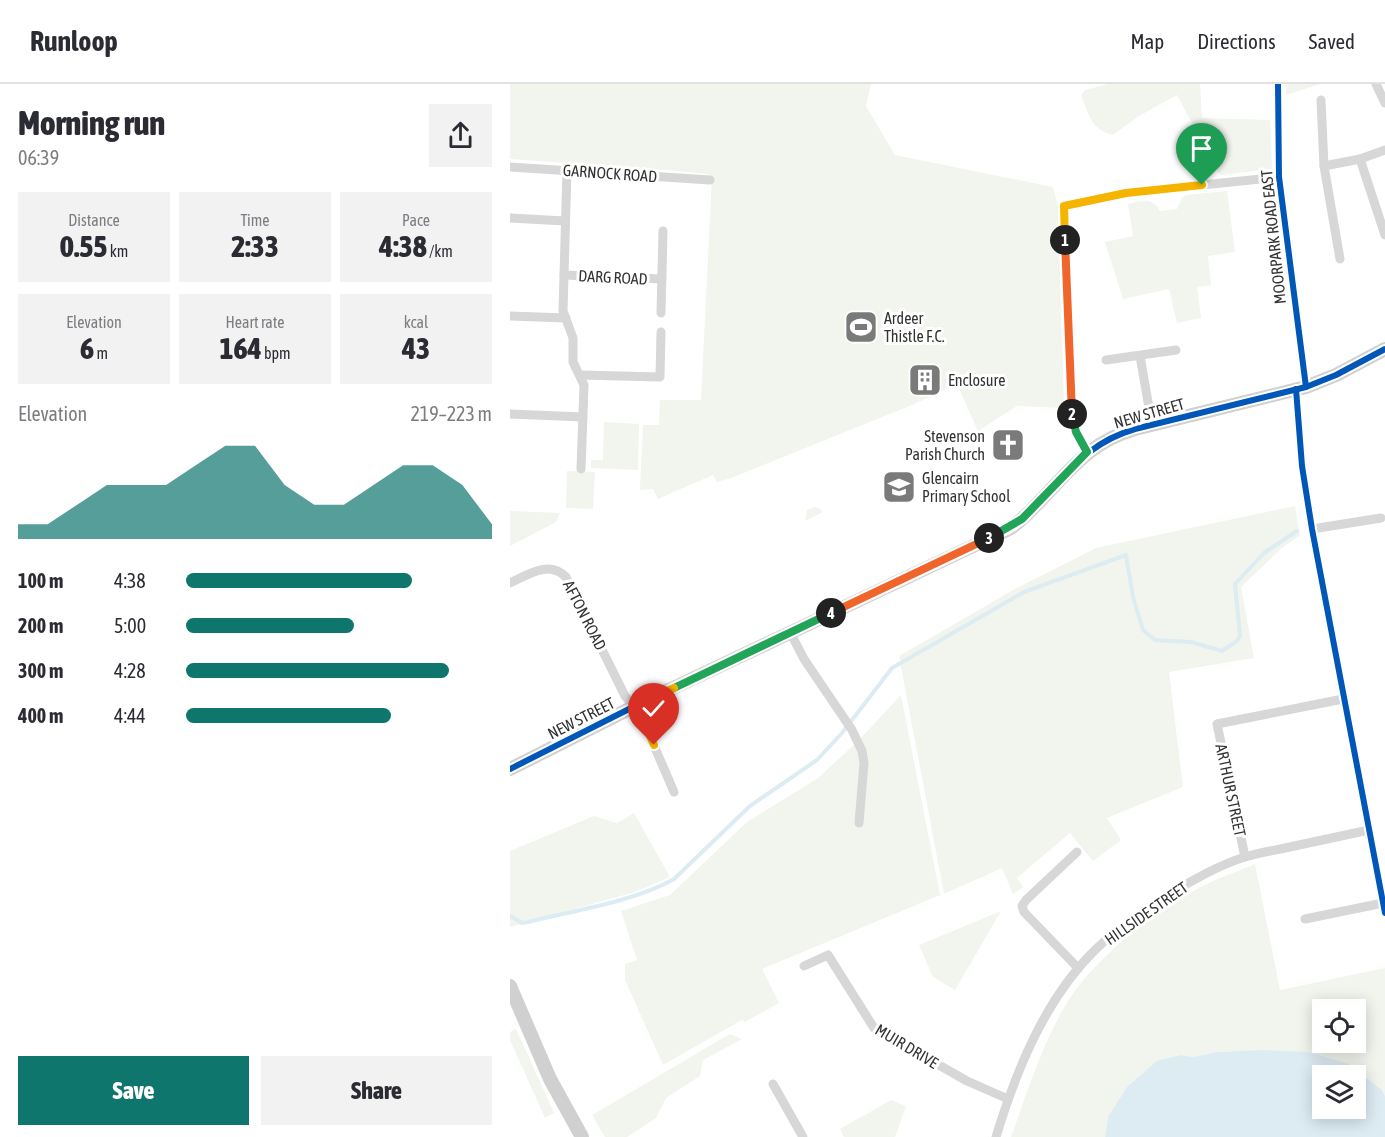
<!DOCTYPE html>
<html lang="en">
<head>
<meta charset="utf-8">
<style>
	body { margin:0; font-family:"Asap Condensed",sans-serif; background:#f2f2f3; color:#2b2b33; height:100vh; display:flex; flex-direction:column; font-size:22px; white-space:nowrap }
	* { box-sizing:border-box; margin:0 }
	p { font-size:20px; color:#7c7c81 }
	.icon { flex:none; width:33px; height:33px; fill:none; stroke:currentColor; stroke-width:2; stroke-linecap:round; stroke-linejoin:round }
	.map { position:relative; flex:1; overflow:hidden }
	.panel { display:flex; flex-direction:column; background:#fff; width:510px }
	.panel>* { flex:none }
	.fabs { position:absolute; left:802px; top:915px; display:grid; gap:12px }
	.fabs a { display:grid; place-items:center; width:54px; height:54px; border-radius:0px; background:#fff; box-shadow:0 3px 15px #0003; font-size:30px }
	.pin { position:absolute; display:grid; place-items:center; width:51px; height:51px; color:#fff; margin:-62px -26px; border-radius:50% 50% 50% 0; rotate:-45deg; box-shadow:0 0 6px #0007 }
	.pin .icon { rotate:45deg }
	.km { position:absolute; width:30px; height:30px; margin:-15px; border-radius:50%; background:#222; color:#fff; font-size:16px; line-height:30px; text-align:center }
	.round { display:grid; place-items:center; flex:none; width:63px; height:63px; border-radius:0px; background:#f2f2f3 }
	.headline { display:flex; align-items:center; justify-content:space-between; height:102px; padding:0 18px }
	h1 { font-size:33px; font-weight:800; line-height:45px }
	.metrics { display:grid; grid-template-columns:repeat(3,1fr); gap:9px; height:102px; padding:6px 18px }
	.metrics div { display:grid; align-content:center; border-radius:0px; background:#f2f2f3; text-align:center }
	.metrics b { font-size:30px; font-weight:800 }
	.metrics small { font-size:16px; font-weight:400 }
	.metrics p { font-size:16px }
	.chart { height:168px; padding:12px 18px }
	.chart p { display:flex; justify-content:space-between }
	.chart svg { width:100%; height:108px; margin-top:6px; fill:#0f766e; opacity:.7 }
	.action { display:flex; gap:12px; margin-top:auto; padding:12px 18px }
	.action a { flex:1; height:69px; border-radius:0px; background:#0f766e; color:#fff; font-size:24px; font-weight:800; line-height:69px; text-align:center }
	.action a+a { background:#f2f2f3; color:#2b2b33 }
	ul { padding:0 18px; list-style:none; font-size:20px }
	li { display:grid; grid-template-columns:96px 72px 1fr; align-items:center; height:45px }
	li i { height:15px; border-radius:8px; background:#0f766e }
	header { display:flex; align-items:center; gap:36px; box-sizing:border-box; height:84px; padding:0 30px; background:#fff; border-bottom:2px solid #e1e1e2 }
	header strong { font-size:28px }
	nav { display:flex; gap:33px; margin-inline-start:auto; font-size:21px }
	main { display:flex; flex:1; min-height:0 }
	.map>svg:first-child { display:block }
</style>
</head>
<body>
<header>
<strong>Runloop</strong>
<nav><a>Map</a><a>Directions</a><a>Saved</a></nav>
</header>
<main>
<section class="panel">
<div class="headline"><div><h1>Morning run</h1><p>06:39</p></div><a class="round"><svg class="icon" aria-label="share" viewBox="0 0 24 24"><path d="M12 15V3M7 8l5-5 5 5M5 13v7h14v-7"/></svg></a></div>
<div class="metrics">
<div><p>Distance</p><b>0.55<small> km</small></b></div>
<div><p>Time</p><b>2:33</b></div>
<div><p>Pace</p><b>4:38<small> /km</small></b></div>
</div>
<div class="metrics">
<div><p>Elevation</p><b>6<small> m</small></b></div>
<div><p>Heart rate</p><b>164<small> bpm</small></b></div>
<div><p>kcal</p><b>43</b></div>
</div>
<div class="chart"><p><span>Elevation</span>219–223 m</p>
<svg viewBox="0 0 160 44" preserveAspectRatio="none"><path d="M0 44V38L10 38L20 30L30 22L40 22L50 22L60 14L70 6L80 6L90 22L100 30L110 30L120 22L130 14L140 14L150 22L160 38V44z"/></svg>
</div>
<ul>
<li><b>100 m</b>4:38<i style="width:74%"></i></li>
<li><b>200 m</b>5:00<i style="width:55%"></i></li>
<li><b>300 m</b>4:28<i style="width:86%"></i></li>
<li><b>400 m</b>4:44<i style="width:67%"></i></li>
</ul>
<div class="action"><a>Save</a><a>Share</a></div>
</section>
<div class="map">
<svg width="875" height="1053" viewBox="0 0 875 1053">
	<rect width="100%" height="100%" fill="#fff"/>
	<g fill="#f1f5ed" fill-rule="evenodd">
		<polygon points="0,0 361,0 356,22 385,71 543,103 548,122 554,324 507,322 468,347 447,300 402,321 221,394 207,398 203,391 148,415 143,405 130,406 133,341 149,341 150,316 191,316 202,93 197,90 169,87 0,75"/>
		<path d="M 598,0 L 690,0 L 692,34 L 760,36 L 762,85 L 710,91 L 667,11 L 629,32 L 603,51 C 581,46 579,30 571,11 L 575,6 Z"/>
		<polygon points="776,0 810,0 776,11"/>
		<path d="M 717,107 L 725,168 L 698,172 L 701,201 L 687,203 L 691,234 L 667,239 L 659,205 L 613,215 L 595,158 L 623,152 L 618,120 C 634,117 640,112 650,127 L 667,125 L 672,114 L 676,111 Z"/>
		<polygon points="94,338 129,340 128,386 81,384 81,376 93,376"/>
		<polygon points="57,387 85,388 83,425 56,424"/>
		<polygon points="785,422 790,451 772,464 731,503 744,574 659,588 673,703 597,734 611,756 583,777 560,749 507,794 513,803 503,810 492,784 434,810 389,572 505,505 586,464"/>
		<polygon points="305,423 309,424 313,428 295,437 297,426"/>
		<polygon points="0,427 50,429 46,438 0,462"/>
		<polygon points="391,611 430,811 252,885 269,919 233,939 234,936 230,937 153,981 115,896 115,880 127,876 111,827 160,811 237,738 308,694 348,657"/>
		<polygon points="124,729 160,793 125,808 0,843 0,767 84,732 107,739"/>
		<path d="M 745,780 L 770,906 L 875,884 L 875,1012 L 872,1006 L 839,980 L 750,966 L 707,968 L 683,973 L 671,971 L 598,1033 L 595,1053 L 501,1053 C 517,1009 531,963 555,922 C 583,875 639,832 687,805 C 705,795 726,788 745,780 ZM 813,926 L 846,926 L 846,958 L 813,958 Z"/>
		<polygon points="491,827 445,906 423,893 409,861"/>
		<polygon points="6,945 44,1029 35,1034 0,956 0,948"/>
		<polygon points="220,950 232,955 193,976 190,992 156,1014 146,1034 117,1053 95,1053 82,1031"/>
		<polygon points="381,1016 396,1022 385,1053 334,1053 330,1045"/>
	</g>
	<path fill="#ddebf3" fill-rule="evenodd" d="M 749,966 L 798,968 L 839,980 L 872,1006 L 875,1012 L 875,1053 L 595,1053 L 598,1033 L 617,1003 L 647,977 L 671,971 L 683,973 L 707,968 ZM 813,992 L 846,992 L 846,1024 L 813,1024 Z"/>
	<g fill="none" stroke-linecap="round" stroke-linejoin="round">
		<path stroke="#ddebf3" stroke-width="4" d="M 0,832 L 12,839 L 18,838 C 62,827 126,817 164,795 L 240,722 L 307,676 L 332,649 L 382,584 L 514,508 L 616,471 L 623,513 L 633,546 L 645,556 L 681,558 L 712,567 L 727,557 L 730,552 L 725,500 L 754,469 L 787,447"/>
		<g stroke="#d7d7d7" stroke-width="9">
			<polyline points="768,0 769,93 796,303"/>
			<polyline points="866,0 875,19"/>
			<polyline points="811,16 814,82 830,175"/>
			<polyline points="850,75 875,151"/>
			<polyline points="814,82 850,75 875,66"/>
			<polyline points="0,83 200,96"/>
			<polyline points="57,86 53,227 63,254 63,278 74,301 71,385"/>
			<polyline points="0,134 55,137"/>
			<polyline points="54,191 152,195"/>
			<polyline points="151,229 153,147"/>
			<polyline points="0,232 56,234"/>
			<polyline points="630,272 642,341"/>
			<polyline points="596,276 666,266"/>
			<polyline points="70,291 150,293 151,248"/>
			<polyline points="786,305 792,382 802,445 875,829"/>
			<polyline points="0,330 73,333"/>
			<polyline points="577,367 566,348 563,335 554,122 616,109 769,93"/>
			<polyline points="802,445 871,434"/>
			<path d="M 0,499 C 19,490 39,476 56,493 L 115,612 L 130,629 L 164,708"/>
			<polyline points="280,548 294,575 342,646 352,667 354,679 349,739"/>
			<polyline points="567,768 516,816 512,822 514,828 568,884"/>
			<polyline points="735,773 707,640 833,615"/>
			<polyline points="795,835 873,819"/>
			<polyline points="294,882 318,871 364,944 457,997 498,1015"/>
			<polyline points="263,1000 293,1053"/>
			<path d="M 486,1053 C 506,987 535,915 585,866 C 608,844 635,825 661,809 C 685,795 709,781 735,773 C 748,769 761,767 775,764 C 803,758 831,752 859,746"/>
		</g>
		<g stroke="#d0d0d0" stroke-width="14">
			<path d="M 0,685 L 125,622 L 499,445 C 511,438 520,427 530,417 C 561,385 580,358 625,345 L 796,303 L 826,291 L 875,265"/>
			<polyline points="0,902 40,995 72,1053"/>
		</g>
		<g stroke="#fff" stroke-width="10">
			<g id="cycleway">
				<polyline points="768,0 769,93 796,303"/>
				<polyline points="786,305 792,382 802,445 875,829"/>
				<path d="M 0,685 L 125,622 L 499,445 C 511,438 520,427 530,417 C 561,385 580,358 625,345 L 796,303 L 826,291 L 875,265"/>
			</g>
		</g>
		<use href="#cycleway" stroke="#0057b8" stroke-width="6"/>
	</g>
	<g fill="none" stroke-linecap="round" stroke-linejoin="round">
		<g stroke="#fff" stroke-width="12">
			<polyline id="split-1" points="555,156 554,122 616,109 692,101"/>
		</g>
		<g stroke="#fff" stroke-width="12">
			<polyline id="split-2" points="555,156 562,330"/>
		</g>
		<g stroke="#fff" stroke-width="12">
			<polyline id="split-3" points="479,454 512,435 577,368 566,348 562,330"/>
		</g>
		<g stroke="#fff" stroke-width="12">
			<polyline id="split-4" points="321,529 479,454"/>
		</g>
		<g stroke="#fff" stroke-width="12">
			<polyline id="split-5" points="164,604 321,529"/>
		</g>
		<g stroke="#fff" stroke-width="12">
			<polyline id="split-6" points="144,661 130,629 125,622 164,604"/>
		</g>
		<use href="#split-1" stroke="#f5b400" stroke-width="8"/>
		<use href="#split-2" stroke="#f0652b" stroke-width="8"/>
		<use href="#split-3" stroke="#22a559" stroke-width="8"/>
		<use href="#split-4" stroke="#f0652b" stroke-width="8"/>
		<use href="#split-5" stroke="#22a559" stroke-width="8"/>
		<use href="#split-6" stroke="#f5b400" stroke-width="8"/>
	</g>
	<defs>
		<g id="stadium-square" transform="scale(1.725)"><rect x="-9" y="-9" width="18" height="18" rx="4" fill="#7a7a7a" stroke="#fff"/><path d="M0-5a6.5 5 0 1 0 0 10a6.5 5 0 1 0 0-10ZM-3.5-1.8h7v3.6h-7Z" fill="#fff"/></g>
		<g id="building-square" transform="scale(1.725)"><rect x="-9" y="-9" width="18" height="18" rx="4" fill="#7a7a7a" stroke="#fff"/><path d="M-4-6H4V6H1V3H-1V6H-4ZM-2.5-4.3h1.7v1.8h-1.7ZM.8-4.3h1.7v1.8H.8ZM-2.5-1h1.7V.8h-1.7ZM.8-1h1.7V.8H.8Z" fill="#fff"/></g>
		<g id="church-square" transform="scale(1.725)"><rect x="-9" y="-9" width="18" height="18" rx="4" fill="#7a7a7a" stroke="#fff"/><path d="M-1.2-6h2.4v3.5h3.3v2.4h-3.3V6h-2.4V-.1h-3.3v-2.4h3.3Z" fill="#fff"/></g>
		<g id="school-square" transform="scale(1.725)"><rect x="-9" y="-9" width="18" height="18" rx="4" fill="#7a7a7a" stroke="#fff"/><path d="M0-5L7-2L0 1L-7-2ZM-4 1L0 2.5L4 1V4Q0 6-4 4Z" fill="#fff"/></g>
	</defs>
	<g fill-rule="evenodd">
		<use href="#stadium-square" x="351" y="243"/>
		<use href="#building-square" x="415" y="296"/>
		<use href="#church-square" x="498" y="361"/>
		<use href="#school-square" x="389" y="403"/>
	</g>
	<g text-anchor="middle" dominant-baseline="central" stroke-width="6" stroke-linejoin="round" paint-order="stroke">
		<g font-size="16" fill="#333" stroke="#fff">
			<text transform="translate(100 89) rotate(4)">GARNOCK ROAD</text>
			<text transform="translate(763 153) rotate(-96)">MOORPARK ROAD EAST</text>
			<text transform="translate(103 193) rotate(3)">DARG ROAD</text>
			<text transform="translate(639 329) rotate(-16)">NEW STREET</text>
			<text transform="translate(75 531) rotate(63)">AFTON ROAD</text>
			<text transform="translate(71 634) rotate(-27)">NEW STREET</text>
			<text transform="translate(721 706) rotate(78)">ARTHUR STREET</text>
			<text transform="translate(636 829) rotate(-35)">HILLSIDE STREET</text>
			<text transform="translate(397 962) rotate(31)">MUIR DRIVE</text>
		</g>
		<g font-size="16" fill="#333" stroke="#fff" text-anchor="start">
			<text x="374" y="234">Ardeer<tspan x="374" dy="18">Thistle F.C.</tspan></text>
			<text x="438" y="296">Enclosure</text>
			<text x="475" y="352" text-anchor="end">Stevenson<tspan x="475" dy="18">Parish Church</tspan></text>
			<text x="412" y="394">Glencairn<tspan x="412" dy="18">Primary School</tspan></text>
		</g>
	</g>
</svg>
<div class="fabs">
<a><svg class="icon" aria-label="locate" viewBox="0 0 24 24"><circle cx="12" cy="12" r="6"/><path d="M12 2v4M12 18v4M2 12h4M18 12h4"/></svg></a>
<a><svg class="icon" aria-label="layers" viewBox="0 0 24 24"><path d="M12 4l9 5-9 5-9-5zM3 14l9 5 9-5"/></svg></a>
</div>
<div class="pin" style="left:692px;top:101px;background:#1e9e55"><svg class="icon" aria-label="arrive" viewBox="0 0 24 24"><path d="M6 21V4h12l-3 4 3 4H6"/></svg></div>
<div class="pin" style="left:144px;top:661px;background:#d93025"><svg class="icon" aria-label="check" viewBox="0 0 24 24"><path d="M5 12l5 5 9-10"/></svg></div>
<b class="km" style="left:555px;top:156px">1</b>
<b class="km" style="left:562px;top:330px">2</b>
<b class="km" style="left:479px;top:454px">3</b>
<b class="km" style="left:321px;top:529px">4</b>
</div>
</main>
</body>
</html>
